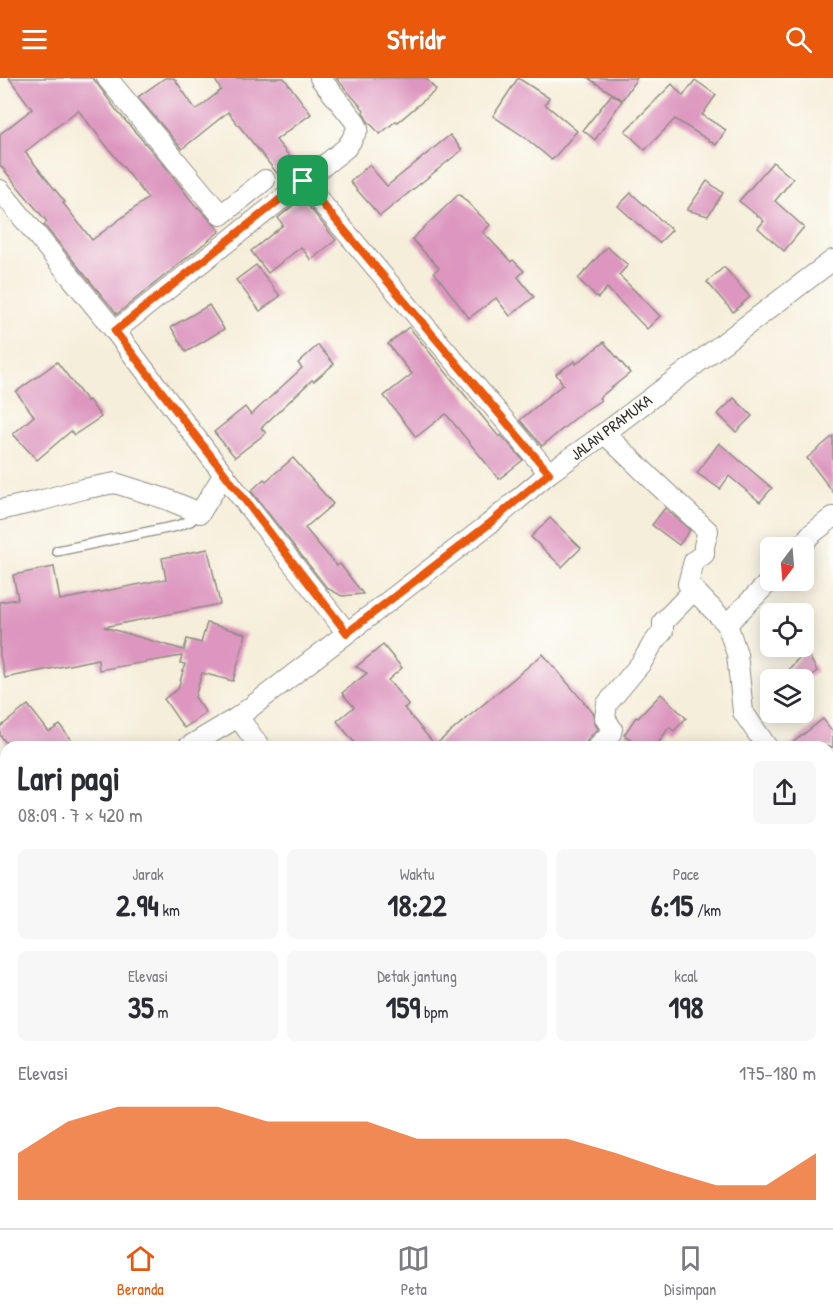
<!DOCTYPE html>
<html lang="id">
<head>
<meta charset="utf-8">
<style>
	body { margin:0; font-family:"Patrick Hand",sans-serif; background:#f7f7f7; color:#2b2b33; height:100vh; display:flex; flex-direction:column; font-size:22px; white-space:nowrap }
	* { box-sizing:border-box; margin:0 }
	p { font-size:20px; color:#7c7c81 }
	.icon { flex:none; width:33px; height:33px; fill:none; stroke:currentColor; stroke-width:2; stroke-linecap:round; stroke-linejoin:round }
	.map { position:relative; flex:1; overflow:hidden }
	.drawer { position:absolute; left:0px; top:663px; width:834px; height:488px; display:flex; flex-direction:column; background:#fff; border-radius:18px 18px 0 0; box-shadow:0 3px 15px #0003 }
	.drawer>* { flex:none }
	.needle { width:39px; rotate:196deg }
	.fabs { position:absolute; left:760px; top:459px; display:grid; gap:12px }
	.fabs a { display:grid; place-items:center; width:54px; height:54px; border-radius:9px; background:#fff; box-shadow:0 3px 15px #0003; font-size:30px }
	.pin { position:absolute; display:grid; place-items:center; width:51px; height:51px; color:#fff; margin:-26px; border-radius:12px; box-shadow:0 3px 9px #0006 }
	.round { display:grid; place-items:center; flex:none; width:63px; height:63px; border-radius:9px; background:#f7f7f7 }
	.headline { display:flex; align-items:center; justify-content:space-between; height:102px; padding:0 18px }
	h1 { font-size:33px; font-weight:700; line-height:45px }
	.stats { display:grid; grid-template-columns:repeat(3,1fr); gap:9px; height:102px; padding:6px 18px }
	.stats div { display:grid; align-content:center; border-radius:9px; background:#f7f7f7; text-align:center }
	.stats b { font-size:30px; font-weight:700 }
	.stats small { font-size:16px; font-weight:400 }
	.stats p { font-size:16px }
	.chart { height:168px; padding:12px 18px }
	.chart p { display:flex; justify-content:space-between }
	.chart svg { width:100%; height:108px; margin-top:6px; fill:#ea580c; opacity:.7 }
	header { display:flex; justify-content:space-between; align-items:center; height:78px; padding:0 18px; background:#ea580c; color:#fff; font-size:27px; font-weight:700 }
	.menu { display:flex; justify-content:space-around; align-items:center; height:84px; border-top:2px solid #e1e1e2; background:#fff; font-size:16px; color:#7c7c81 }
	.menu a { display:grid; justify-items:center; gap:3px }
	.menu .on { color:#ea580c }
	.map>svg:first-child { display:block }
</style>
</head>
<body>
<header><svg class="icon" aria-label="menu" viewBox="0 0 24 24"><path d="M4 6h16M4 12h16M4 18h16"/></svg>Stridr<svg class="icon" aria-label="search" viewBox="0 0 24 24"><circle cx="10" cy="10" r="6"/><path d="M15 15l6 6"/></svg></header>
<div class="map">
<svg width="833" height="1150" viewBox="0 0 833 1150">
	<rect width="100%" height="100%" fill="#fdfcf7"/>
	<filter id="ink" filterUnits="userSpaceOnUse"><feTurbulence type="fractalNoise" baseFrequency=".0167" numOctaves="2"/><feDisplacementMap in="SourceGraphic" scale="12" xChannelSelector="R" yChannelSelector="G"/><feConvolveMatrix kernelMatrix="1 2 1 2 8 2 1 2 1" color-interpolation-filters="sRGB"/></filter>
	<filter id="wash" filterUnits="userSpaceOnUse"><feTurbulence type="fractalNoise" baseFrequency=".008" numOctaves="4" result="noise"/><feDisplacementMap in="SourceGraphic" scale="24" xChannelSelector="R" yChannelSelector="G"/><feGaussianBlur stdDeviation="1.35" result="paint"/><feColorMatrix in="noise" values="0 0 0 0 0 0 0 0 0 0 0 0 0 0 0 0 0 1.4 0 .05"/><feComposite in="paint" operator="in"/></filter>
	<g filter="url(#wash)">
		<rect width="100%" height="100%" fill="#f5eeda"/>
		<g id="blocks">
			<g fill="#dd96bf" fill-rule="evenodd">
				<path d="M 9,0 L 93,0 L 117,33 L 164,87 L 197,130 L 198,129 L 220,153 L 117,236 L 44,147 L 47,144 L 0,87 L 0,56 L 32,31 ZM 78,32 L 148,120 L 92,162 L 63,125 L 65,124 L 25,74 Z"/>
				<polygon points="165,0 174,0 196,32 221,12 214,0 284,0 311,36 276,62 300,91 284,104 228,34 182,71 138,19"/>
				<polygon points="336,0 426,0 436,12 398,44 396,43 380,56 367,42 363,34 364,32"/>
				<polygon points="518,0 549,20 545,26 577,53 552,82 523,58 493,38"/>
				<polygon points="588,0 637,0 622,22"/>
				<polygon points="695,2 716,17 702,37 726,52 716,67 675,41 645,72 625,53 672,6 683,18"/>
				<polygon points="612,16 622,23 595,62 583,52"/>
				<polygon points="450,57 462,72 380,138 350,104 369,87 387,108"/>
				<polygon points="773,84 793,101 775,123 804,149 784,173 758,150 764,143 739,123"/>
				<polygon points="707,103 723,115 708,138 687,132"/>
				<polygon points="631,115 672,152 659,165 618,128"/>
				<polygon points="459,116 490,147 483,154 511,184 513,182 524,193 518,199 534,219 510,238 496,220 469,240 434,194 439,190 412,161"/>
				<polygon points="302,120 336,162 311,182 301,169 268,195 251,173 283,147 278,140"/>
				<polygon points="607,169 628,187 619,197 660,238 647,251 607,210 598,220 578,201"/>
				<polygon points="256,187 280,218 260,233 236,202"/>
				<polygon points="724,189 750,219 733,234 707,204"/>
				<polygon points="209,227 224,251 186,274 171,249"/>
				<polygon points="409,249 499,359 501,357 523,382 499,401 446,336 416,359 384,318 412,296 388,266"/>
				<polygon points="604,264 630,295 599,320 601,322 583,334 542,368 520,342 563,306 556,296 575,283 576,286"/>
				<polygon points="318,267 334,286 314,303 312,302 261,350 266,355 235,379 214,354 245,329 251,337 302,290 298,285"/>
				<polygon points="57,284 87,323 89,322 101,339 74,357 71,353 37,382 13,356 34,338 16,314"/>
				<polygon points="734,320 752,338 736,354 718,336"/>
				<polygon points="833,358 833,414 807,380"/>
				<polygon points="719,365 772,410 760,424 729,398 720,411 697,395"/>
				<polygon points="293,380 333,426 305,450 337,488 340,486 363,516 342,518 327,510 251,413 264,401 266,403"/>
				<polygon points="665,430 690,452 679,467 652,447"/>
				<polygon points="550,440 581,470 562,489 531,459"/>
				<polygon points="208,471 220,526 104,549 184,572 187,561 201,565 207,545 246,556 233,603 202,595 195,619 206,635 184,650 164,621 178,611 185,586 180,585 182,578 99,592 98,581 5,600 0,578 0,524 18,521 13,497 54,489 60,522 166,501 162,480"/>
				<polygon points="383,567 402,590 388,602 409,627 404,630 435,667 543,576 594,636 595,646 598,651 588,661 585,669 358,669 337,643 354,629 342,615 367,595 356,589"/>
				<polygon points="806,572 817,593 806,602 779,602"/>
				<polygon points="661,616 686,640 674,653 669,649 656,669 643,669 624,657 636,639 638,640"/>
				<polygon points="28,627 49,654 60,647 76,669 9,669 0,657 0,649"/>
				<polygon points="823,641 833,654 833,669 787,669"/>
			</g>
		</g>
	</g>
	<g filter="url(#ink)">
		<use href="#blocks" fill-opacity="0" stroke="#908c82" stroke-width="1.5"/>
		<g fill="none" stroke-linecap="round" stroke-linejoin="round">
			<g stroke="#908c82" stroke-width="12">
				<polyline id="lane" points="57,473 177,448 190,443 200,435"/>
			</g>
			<g stroke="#908c82" stroke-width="22">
				<g id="street">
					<polyline points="107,0 221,137 265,102"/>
					<polyline points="303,103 549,395"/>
					<polyline points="0,112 115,253 247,427 347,555"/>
					<polyline points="115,253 346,70 351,63 358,50 354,42 320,0"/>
					<polyline points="604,355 657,406 708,453 704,468 704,476 694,483 688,506 727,546"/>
					<polyline points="0,432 43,422 83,411 115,405 166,421 200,435 224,396"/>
					<polyline points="800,470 810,457 833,439"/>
					<polyline points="238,639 260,669"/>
					<polyline points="188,669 238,639 489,446 549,395 593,364 833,182"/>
					<polyline points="597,669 611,655 612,651 605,640 607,626 642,584 652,567 663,553 663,544 694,512"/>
					<polyline points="767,669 743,634 737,576 727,546 771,502"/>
					<polyline points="828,710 833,710"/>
					<polyline points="0,767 6,764"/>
					<polyline points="828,832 833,827"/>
					<polyline points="0,929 6,932"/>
					<polyline points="222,1144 235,1150"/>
					<polyline points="370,1144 374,1150"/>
					<polyline points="722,1144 731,1150"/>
					<polyline points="161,1150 165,1144"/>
					<polyline points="339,1150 344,1146 353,1144"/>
				</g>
			</g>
			<use href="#lane" stroke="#fff" stroke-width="9"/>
			<use href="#street" stroke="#fff" stroke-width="20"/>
		</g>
	</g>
	<g fill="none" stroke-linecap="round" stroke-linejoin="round" filter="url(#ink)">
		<g stroke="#fff" stroke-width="12">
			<polygon id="route" points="303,103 549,395 489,446 347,555 115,253"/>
		</g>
		<use href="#route" stroke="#ea580c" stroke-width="8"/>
	</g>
	<g text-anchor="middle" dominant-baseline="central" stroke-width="6" stroke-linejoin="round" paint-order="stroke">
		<g font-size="16" fill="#2b2b2b" stroke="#fdfcf7">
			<text transform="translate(611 349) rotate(-37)">JALAN PRAMUKA</text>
		</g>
	</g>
</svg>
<div class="fabs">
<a><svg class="needle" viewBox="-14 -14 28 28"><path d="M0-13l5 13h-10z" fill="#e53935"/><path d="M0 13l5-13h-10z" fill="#7c7c81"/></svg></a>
<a><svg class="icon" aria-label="locate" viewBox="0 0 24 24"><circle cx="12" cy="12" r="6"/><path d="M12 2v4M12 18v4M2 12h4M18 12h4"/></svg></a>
<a><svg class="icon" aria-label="layers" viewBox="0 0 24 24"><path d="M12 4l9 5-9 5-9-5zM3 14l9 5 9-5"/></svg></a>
</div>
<div class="pin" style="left:303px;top:103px;background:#1e9e55"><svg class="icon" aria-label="arrive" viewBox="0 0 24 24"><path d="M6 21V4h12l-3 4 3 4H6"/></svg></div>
<section class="drawer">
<div class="headline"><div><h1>Lari pagi</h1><p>08:09 · 7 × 420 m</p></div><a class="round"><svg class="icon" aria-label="share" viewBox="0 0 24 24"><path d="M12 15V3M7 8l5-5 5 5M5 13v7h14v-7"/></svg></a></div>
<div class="stats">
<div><p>Jarak</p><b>2.94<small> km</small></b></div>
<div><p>Waktu</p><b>18:22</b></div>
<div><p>Pace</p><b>6:15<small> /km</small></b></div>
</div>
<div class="stats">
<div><p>Elevasi</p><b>35<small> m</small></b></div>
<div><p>Detak jantung</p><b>159<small> bpm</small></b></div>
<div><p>kcal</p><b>198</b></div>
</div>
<div class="chart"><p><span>Elevasi</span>175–180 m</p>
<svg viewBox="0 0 160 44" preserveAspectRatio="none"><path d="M0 44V25L10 12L20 6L30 6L40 6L50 12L60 12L70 12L80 19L90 19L100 19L110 19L120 25L130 32L140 38L150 38L160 25V44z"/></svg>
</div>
</section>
</div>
<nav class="menu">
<a class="on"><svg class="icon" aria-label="home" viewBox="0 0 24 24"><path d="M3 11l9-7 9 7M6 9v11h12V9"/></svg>Beranda</a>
<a><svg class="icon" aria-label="map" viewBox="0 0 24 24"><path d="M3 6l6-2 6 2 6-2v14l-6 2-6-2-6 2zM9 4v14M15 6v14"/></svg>Peta</a>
<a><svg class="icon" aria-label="saved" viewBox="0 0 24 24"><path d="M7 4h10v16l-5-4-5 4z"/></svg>Disimpan</a>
</nav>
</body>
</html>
